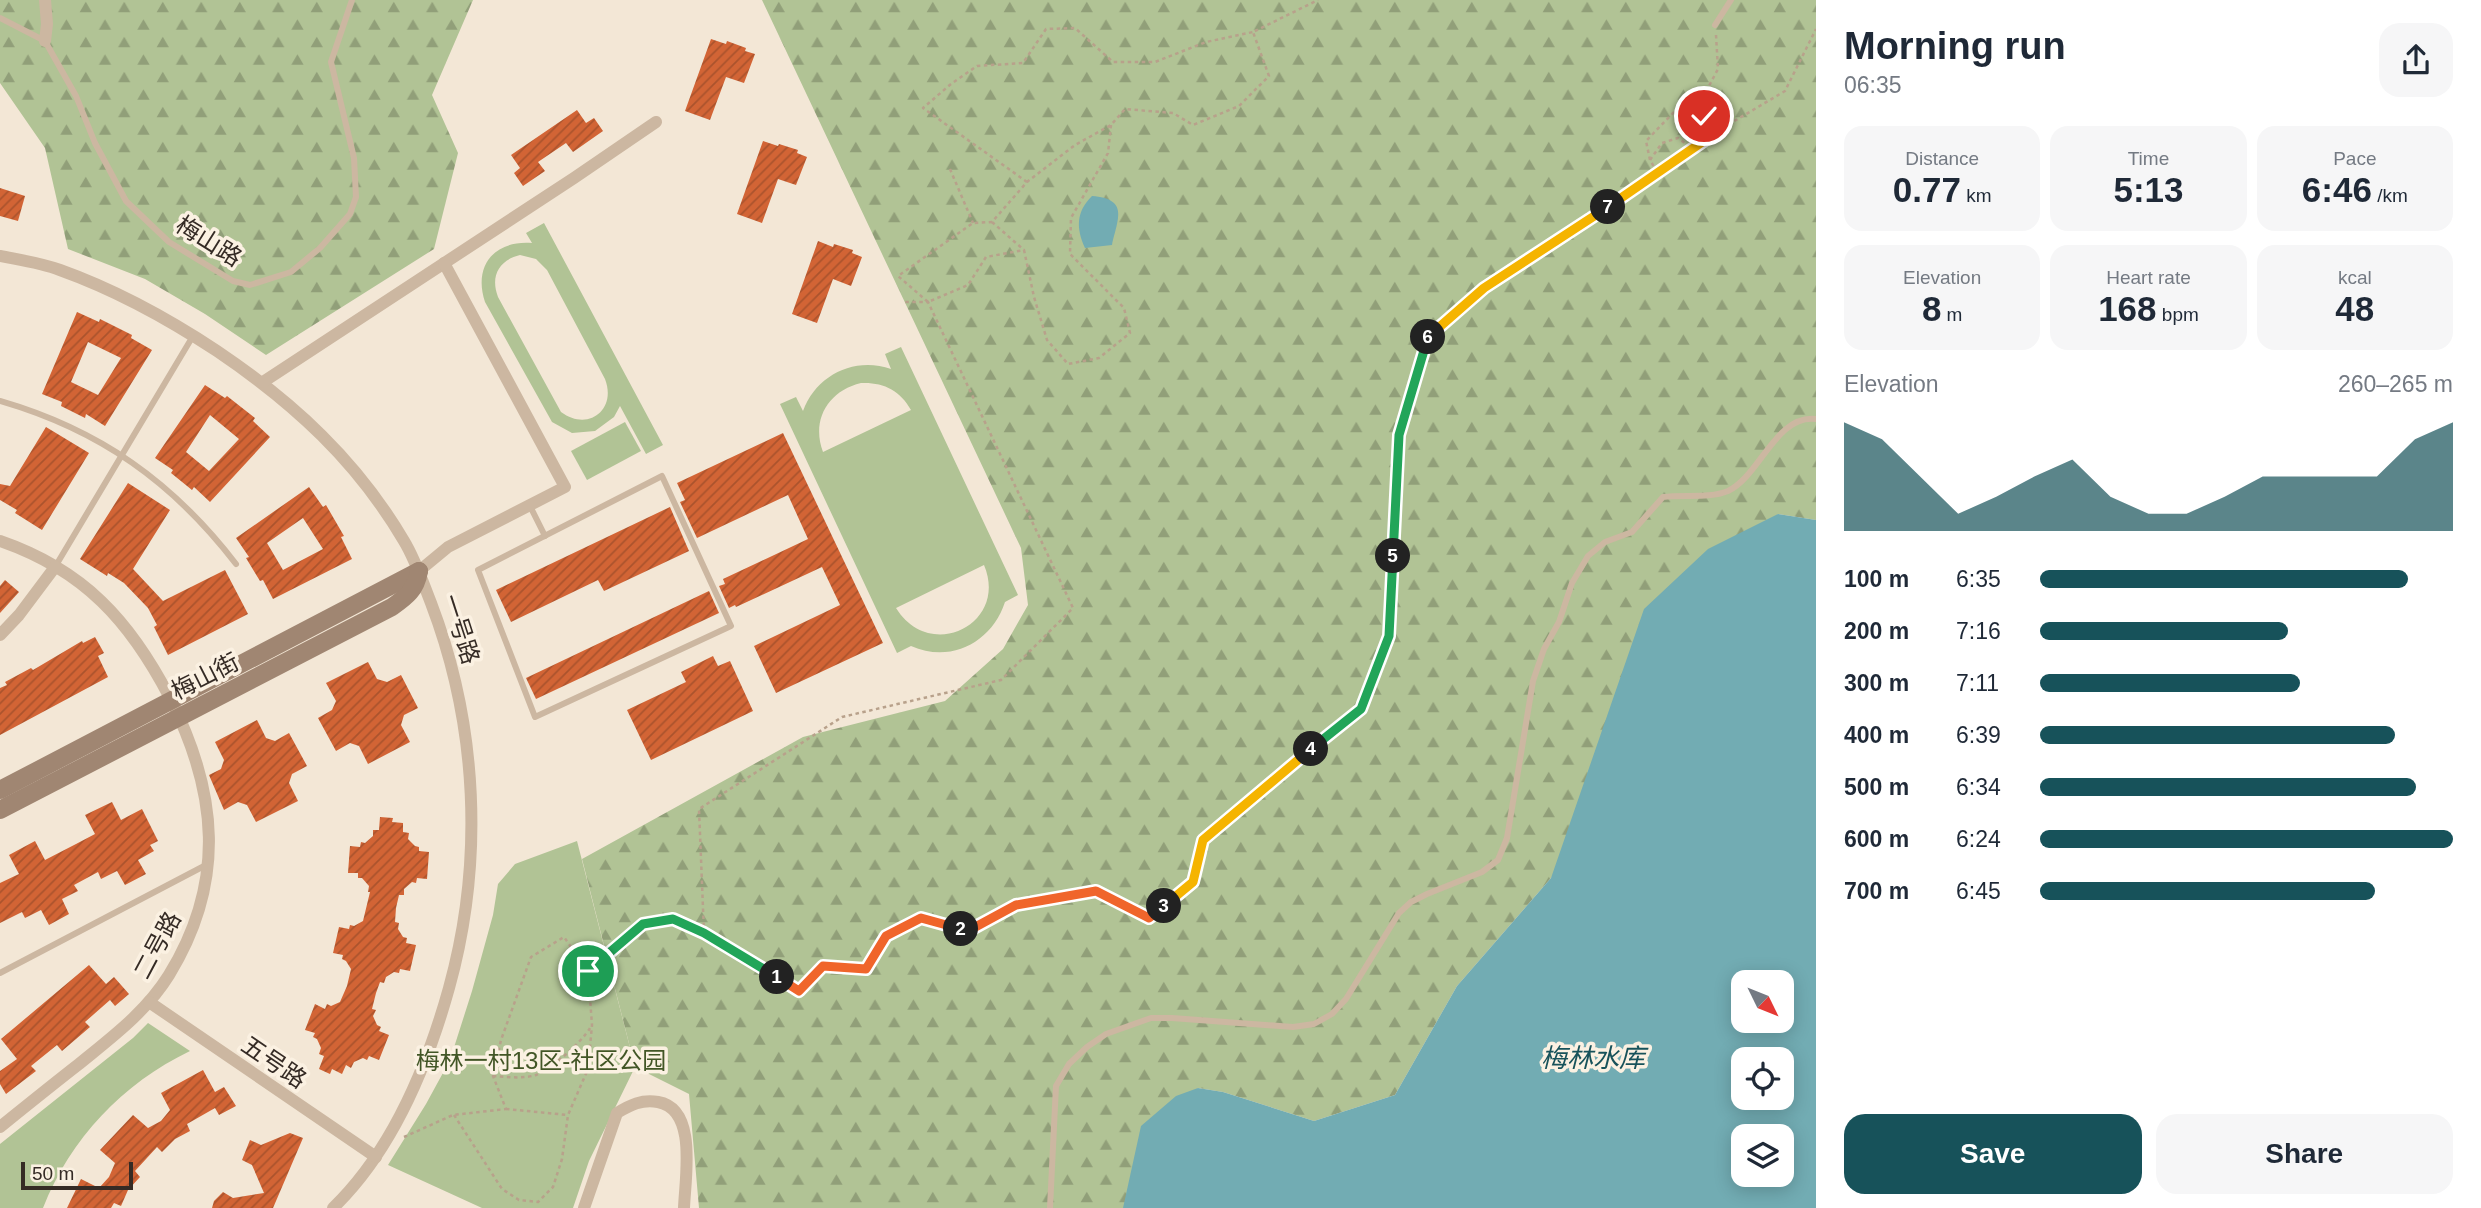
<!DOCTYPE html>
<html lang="en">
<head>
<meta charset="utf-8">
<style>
	body { margin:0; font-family:Arial,"Noto Sans SC",sans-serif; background:#f6f6f7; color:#1f2937; height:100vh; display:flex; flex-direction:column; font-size:26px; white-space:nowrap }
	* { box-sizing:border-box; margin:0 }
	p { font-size:23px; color:#747a83 }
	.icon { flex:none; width:38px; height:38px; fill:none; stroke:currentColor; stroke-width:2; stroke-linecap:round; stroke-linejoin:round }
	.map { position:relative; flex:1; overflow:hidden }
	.panel { display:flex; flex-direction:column; background:#fff; width:665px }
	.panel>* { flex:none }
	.needle { width:46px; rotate:133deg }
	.fabs { position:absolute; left:1731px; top:970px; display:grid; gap:14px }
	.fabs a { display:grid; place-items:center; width:63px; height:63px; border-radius:14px; background:#fff; box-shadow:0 4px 18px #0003; font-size:35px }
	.scale { position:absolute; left:21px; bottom:18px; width:112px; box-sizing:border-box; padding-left:7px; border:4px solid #352b25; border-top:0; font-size:19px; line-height:24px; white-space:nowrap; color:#352b25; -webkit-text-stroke:5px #fbf1e2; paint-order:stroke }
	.pin { position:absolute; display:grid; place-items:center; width:60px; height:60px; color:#fff; margin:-30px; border:4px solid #fff; border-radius:50%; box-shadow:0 2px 7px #0007 }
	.km { position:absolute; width:35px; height:35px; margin:-18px; border-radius:50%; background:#222; color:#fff; font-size:19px; line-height:35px; text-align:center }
	.round { display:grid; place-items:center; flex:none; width:74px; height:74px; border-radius:21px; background:#f6f6f7 }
	.headline { display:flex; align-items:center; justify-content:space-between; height:119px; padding:0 28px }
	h1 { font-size:38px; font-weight:600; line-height:52px }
	.figures { display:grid; grid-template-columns:repeat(3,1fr); gap:10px; height:119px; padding:7px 28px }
	.figures div { display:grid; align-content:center; border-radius:18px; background:#f6f6f7; text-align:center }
	.figures b { font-size:35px; font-weight:600 }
	.figures small { font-size:19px; font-weight:400 }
	.figures p { font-size:19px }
	.chart { height:196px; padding:14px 28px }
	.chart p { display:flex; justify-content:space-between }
	.chart svg { width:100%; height:126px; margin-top:7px; fill:#17525a; opacity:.7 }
	.primary-button { display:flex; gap:14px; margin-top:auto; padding:14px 28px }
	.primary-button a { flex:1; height:80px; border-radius:21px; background:#17525a; color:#fff; font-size:28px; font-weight:600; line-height:80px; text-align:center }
	.primary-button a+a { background:#f6f6f7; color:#1f2937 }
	ul { padding:0 28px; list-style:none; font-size:23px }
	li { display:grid; grid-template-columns:112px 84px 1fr; align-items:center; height:52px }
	li i { height:18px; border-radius:9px; background:#17525a }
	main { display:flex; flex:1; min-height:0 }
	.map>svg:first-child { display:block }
</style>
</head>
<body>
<main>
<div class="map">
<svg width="1816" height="1208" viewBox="0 0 1816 1208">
	<defs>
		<pattern id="forest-firs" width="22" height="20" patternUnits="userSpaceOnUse" patternTransform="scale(1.75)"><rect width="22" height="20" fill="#b1c395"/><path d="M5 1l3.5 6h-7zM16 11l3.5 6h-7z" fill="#919f79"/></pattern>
		<pattern id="building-hatch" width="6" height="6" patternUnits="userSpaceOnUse" patternTransform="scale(1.75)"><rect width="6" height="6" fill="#d26435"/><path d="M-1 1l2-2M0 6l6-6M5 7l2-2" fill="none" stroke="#ab532d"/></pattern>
	</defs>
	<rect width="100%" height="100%" fill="#f3e7d6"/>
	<g fill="#b1c395" fill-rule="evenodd">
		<path d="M 544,223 L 663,445 L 646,454 L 620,406 L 614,417 L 595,431 L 572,433 L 552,422 L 485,302 C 473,266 494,240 532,243 L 526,233 ZM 520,255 L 536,259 L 547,270 L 605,379 C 617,410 588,432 561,412 L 498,297 C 490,276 499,260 520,255 Z"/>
		<path d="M 901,347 L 1018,595 L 1005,602 C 992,642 951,664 911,646 L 897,653 L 780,404 L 796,397 L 803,411 C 816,375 855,356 891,369 L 885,354 ZM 861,383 C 883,382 900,390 911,410 L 823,452 C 811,420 828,391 861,383 ZM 984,565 C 1009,624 930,663 896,608 Z"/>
		<polygon points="625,422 641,451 587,480 571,451"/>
		<polygon points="577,841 635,1067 589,1161 573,1208 482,1208 388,1165 426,1104 450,1060 472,991 493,915 498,884 515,864"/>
		<path d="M 148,1023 L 190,1051 C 122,1084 71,1138 43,1208 L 0,1208 L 0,1144 L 133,1038 Z"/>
	</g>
	<g fill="url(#forest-firs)">
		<polygon points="0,0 473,0 432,95 458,153 434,249 266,355 205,314 145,279 68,249 45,148 0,83"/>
		<polygon points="762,0 1816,0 1816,520 1778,514 1551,878 1457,986 1395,1095 1314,1121 1223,1092 1198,1088 1124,1208 699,1208 689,1094 635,1067 582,859 803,737 945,701 1003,649 1028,605 1021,548"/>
	</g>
	<g fill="#72acb3" fill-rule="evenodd">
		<path d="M 1092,196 C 1129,199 1118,218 1112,245 L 1085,248 C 1076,228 1076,212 1092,196 Z"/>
		<path d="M 1778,514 L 1816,520 L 1816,1208 L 1123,1208 L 1141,1126 L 1176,1096 L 1198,1088 L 1223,1092 L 1314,1121 L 1395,1095 L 1457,986 L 1551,878 L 1644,609 L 1708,549 ZM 1743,982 L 1782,982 L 1782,1020 L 1743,1020 ZM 1743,1059 L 1782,1059 L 1782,1097 L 1743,1097 ZM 1743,1136 L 1782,1136 L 1782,1174 L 1743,1174 Z"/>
	</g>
	<g fill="url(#building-hatch)" fill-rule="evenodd">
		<polygon points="711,39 726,44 727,41 746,48 745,51 755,54 744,83 726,77 710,120 685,111"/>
		<polygon points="577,110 586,123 594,118 603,131 573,152 566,143 538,162 545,171 523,186 514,173 520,168 511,155"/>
		<polygon points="763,141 778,146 779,144 798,150 797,153 807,157 796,185 778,179 762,223 737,214"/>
		<polygon points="0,188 25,196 18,221 0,216"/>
		<polygon points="818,241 833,247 834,244 853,250 852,253 862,257 851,286 833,279 817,323 792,314"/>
		<path d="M 77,312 L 99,322 L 100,319 L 132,335 L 131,338 L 152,350 L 105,426 L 86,414 L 85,418 L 61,406 L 62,402 L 42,394 ZM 88,342 L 121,358 L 98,395 L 71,382 Z"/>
		<path d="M 205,385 L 225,398 L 227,396 L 255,418 L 253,421 L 270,437 L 210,502 L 194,487 L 192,490 L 171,473 L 173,470 L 155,458 ZM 210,415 L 239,439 L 209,471 L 186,452 Z"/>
		<polygon points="46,427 89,453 42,530 15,513 17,510 0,500 0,484 10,486"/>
		<polygon points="783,433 883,643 776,693 754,646 840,605 822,567 736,607 735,605 729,608 719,586 725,584 723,579 808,539 788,495 697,538 680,502 685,500 677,483"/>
		<polygon points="128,483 170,510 133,569 163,601 225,570 248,614 168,655 154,627 157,625 148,608 124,583 108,573 107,576 80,559"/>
		<path d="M 309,487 L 323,507 L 326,505 L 344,536 L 341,537 L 352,559 L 273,599 L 263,580 L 260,581 L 246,558 L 249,557 L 236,538 ZM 303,518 L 323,549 L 283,570 L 267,543 Z"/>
		<polygon points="670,507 689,551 604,591 598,580 511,622 496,590"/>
		<polygon points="5,580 19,592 0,613 0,586"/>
		<polygon points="709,591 719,613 536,699 526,678"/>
		<polygon points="95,637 104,653 98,656 108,677 0,735 0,688 7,685 5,682 31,668 33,670 82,641 83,643"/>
		<polygon points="713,656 718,666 730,661 753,711 651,760 627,710 686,682 681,672"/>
		<polygon points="368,662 377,679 387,682 401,675 418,708 404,715 401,725 410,742 368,764 359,746 350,743 336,751 318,718 332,710 336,701 326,683"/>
		<polygon points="257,720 266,738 275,741 289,733 307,766 292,774 289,783 298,801 256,822 247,805 238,802 224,810 209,775 221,769 224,760 215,742"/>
		<polygon points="112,802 121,820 142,809 158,841 150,845 154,851 138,860 146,874 125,885 117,871 101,879 98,872 74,885 78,891 62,899 69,914 49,925 41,910 25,918 22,912 0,923 0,883 19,874 9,855 35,841 45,860 76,844 95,834 85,815"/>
		<polygon points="380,817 393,818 392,822 403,823 403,832 409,833 408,839 415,846 419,847 419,851 429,852 427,879 417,878 416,883 412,882 404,889 404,895 399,895 396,908 395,922 399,923 398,929 403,937 407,938 406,943 416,945 410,971 400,969 399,973 394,972 386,977 384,983 380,982 376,993 372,1009 376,1010 373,1016 377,1025 381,1027 379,1031 389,1035 379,1060 369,1056 367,1060 363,1058 354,1062 351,1068 346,1065 342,1074 332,1069 330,1074 319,1069 324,1056 319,1054 321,1048 317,1039 313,1037 315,1033 305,1030 315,1004 325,1009 327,1004 331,1006 340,1002 347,986 351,969 346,961 342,959 343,955 333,953 339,927 349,929 350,925 354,926 363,921 370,892 368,892 369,886 362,878 358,878 358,873 348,873 350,846 360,847 361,842 365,843 373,836 373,830 379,830"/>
		<polygon points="89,965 106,984 114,977 129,994 115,1006 110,1000 85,1022 90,1027 62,1051 57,1045 31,1066 36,1071 6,1094 0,1084 0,1071 17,1059 1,1039"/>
		<polygon points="203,1070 215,1092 224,1087 236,1106 219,1115 215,1108 187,1124 190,1131 175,1139 162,1152 157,1147 135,1171 140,1177 128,1190 121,1206 114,1203 111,1208 67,1208 81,1179 99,1188 109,1177 115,1163 100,1150 133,1115 148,1128 161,1121 170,1110 161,1093"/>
		<polygon points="290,1133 303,1138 273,1208 212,1208 214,1201 223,1192 233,1198 264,1193 252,1165 242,1160 250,1140 261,1145"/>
	</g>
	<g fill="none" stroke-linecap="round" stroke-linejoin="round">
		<g stroke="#b8a18b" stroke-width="2.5" stroke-dasharray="3.5 3.5" stroke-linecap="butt">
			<polyline points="1716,35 1718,69 1702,99 1704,116 1720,129"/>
			<polyline points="1111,125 1108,153 1071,218 1070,254 1124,308 1130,333 1099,358 1068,364 1047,340 1034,297 1024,250 986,257 968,285 928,302 898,276 973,223 992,222 1027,182 1075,145 1111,125 1125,109 1173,113 1193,125 1239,106 1269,76 1253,32 1318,0"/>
			<polyline points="1650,160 1662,143 1678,138 1693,149"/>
			<polyline points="950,169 973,223"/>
			<polyline points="1657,172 1650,160 1646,141 1673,113 1702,99"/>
			<polyline points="1027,182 923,108 951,84 977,66 1023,63 1046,29 1075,28 1113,62 1155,62 1206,42 1253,32"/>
			<polyline points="992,222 1024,250"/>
			<polyline points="704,933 699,809 842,717 1001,680 1073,608 928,302 904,302"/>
			<path d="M 493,1076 C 507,1077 523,1079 536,1075 C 551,1069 582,1042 590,1028"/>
			<polyline points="506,1109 568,1115"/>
			<polyline points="454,1115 502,1189 519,1200 538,1202 553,1187 562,1159 568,1115 588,1069 592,1025 588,971"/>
			<polyline points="404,1137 453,1115 506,1109 493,1076 501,1040 531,957 564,937 588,971 643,924 673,919 704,933 799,991 823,966 866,969 886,936 921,918 968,931 1016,905 1096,891 1149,918 1193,882 1203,840 1361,709 1389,636 1399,435 1428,337 1484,288 1575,230 1731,123 1785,91 1816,29"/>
		</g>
		<g stroke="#ccb7a1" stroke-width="6">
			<polyline points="0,18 45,41 76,96 95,143 126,201 169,242 233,281 250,285 291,272 320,248 350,214 356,197 354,158 331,62 352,0"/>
			<polyline points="1715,25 1731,0"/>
			<path d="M 0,401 C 100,430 173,482 236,564"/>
			<polygon points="662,476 731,626 535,717 478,570"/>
			<polyline points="530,506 545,536"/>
			<polyline points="55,567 193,336"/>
			<polyline points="0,973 206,865"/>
			<path d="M 1050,1208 L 1056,1086 L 1069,1064 L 1087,1047 L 1106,1034 L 1151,1018 L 1172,1018 L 1293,1027 L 1314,1024 L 1332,1014 L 1346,999 L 1399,913 L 1411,902 L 1427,894 L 1482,872 L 1498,860 L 1507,838 L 1533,681 L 1544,649 L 1559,622 L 1572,583 L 1588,556 L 1605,542 L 1632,532 L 1663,497 C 1683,494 1709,499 1728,491 C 1760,476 1776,414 1816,419"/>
		</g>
		<g stroke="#ccb7a1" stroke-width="12">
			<polyline points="45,41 47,24 45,0"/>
			<path d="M 0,256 C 20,260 41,263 60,270 C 116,290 167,318 217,351 C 294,403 357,461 404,541 C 416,561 423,583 431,603 C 478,726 484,862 449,988 C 427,1067 392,1151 333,1208"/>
			<polyline points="263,382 574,178 656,122"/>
			<path d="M 0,541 C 84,570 130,621 170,698 C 218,793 226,882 169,975 C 146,1012 112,1037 79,1064 C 52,1085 26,1106 0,1127"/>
			<polyline points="419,571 448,547 565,487 444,263"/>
			<polyline points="0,635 19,615 55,567"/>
			<polyline points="149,1002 376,1157"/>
			<path d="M 584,1208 L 617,1113 C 630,1105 642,1099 658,1102 C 698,1109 685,1178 684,1208"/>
		</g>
		<g stroke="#a08672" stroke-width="18">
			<polyline points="0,790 419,571"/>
			<path d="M 0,810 L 392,607 C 406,597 416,590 419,571"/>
		</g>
	</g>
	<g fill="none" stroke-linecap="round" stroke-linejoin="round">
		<g stroke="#fff" stroke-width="14">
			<polyline id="split-1" points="588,971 643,924 673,919 704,933 777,977"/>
		</g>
		<g stroke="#fff" stroke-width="14">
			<polyline id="split-2" points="777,977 799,991 823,966 866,969 886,936 921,918 961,929"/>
		</g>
		<g stroke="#fff" stroke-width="14">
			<polyline id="split-3" points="961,929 968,931 1016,905 1096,891 1149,918 1164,906"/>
		</g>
		<g stroke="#fff" stroke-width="14">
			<polyline id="split-4" points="1164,906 1193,882 1203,840 1311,749"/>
		</g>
		<g stroke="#fff" stroke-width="14">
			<polyline id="split-5" points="1311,749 1361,709 1389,636 1393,556"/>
		</g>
		<g stroke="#fff" stroke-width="14">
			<polyline id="split-6" points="1393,556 1399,435 1428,337"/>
		</g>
		<g stroke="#fff" stroke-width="14">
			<polyline id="split-7" points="1428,337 1484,288 1608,207"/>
		</g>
		<g stroke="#fff" stroke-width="14">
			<polyline id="split-8" points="1608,207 1721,129 1704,116"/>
		</g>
		<use href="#split-1" stroke="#22a559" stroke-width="9"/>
		<use href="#split-2" stroke="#f0652b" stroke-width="9"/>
		<use href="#split-3" stroke="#f0652b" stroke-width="9"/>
		<use href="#split-4" stroke="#f5b400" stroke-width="9"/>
		<use href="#split-5" stroke="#22a559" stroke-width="9"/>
		<use href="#split-6" stroke="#22a559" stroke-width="9"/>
		<use href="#split-7" stroke="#f5b400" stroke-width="9"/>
		<use href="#split-8" stroke="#f5b400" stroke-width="9"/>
	</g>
	<g text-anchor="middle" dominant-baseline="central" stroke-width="7" stroke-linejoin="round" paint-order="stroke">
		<g font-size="24" fill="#352b25" stroke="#fbf1e2">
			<text transform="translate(209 241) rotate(32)">梅山路</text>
			<text transform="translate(461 629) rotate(72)">一号路</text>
			<text transform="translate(205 676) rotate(-27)">梅山街</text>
			<text transform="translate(157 945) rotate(-62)">二号路</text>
			<text transform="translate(274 1062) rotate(34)">五号路</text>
		</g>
		<g font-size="24" fill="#425626" stroke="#fbf1e2">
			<text x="541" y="1060">梅林一村13区-社区公园</text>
		</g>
		<g font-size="26" font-style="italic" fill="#17525a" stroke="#fbf1e2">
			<text x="1593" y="1058">梅林水库</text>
		</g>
	</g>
</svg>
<div class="fabs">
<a><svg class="needle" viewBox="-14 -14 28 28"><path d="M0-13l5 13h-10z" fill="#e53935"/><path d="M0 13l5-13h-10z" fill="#747a83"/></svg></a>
<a><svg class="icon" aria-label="locate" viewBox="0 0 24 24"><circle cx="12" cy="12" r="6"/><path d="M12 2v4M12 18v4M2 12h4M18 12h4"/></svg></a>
<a><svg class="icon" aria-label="layers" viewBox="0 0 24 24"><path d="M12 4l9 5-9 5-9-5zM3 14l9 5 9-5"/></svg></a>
</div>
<div class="scale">50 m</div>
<div class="pin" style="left:588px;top:971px;background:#1e9e55"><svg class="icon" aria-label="arrive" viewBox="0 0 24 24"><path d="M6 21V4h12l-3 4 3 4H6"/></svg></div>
<div class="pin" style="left:1704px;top:116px;background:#d93025"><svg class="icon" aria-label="check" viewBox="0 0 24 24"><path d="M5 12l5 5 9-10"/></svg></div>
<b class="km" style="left:777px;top:977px">1</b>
<b class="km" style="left:961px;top:929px">2</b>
<b class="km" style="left:1164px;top:906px">3</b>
<b class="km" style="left:1311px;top:749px">4</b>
<b class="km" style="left:1393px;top:556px">5</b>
<b class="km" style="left:1428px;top:337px">6</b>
<b class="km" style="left:1608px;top:207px">7</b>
</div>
<section class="panel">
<div class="headline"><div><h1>Morning run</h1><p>06:35</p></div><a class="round"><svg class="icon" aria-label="share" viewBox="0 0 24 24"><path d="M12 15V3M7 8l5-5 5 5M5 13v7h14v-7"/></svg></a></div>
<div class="figures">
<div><p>Distance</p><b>0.77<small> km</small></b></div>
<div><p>Time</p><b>5:13</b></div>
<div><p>Pace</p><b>6:46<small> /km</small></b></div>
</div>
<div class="figures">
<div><p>Elevation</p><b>8<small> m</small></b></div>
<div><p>Heart rate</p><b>168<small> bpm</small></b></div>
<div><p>kcal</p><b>48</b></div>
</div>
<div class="chart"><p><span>Elevation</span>260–265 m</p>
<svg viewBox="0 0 160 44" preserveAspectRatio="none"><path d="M0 44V6L10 12L20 25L30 38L40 32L50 25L60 19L70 32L80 38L90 38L100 32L110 25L120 25L130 25L140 25L150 12L160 6V44z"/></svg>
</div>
<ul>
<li><b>100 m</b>6:35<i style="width:89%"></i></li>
<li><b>200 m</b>7:16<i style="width:60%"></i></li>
<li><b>300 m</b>7:11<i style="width:63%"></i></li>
<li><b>400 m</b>6:39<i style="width:86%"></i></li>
<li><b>500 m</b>6:34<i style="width:91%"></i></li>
<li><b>600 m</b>6:24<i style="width:100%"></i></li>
<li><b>700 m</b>6:45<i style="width:81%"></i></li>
</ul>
<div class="primary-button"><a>Save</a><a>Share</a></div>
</section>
</main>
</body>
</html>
